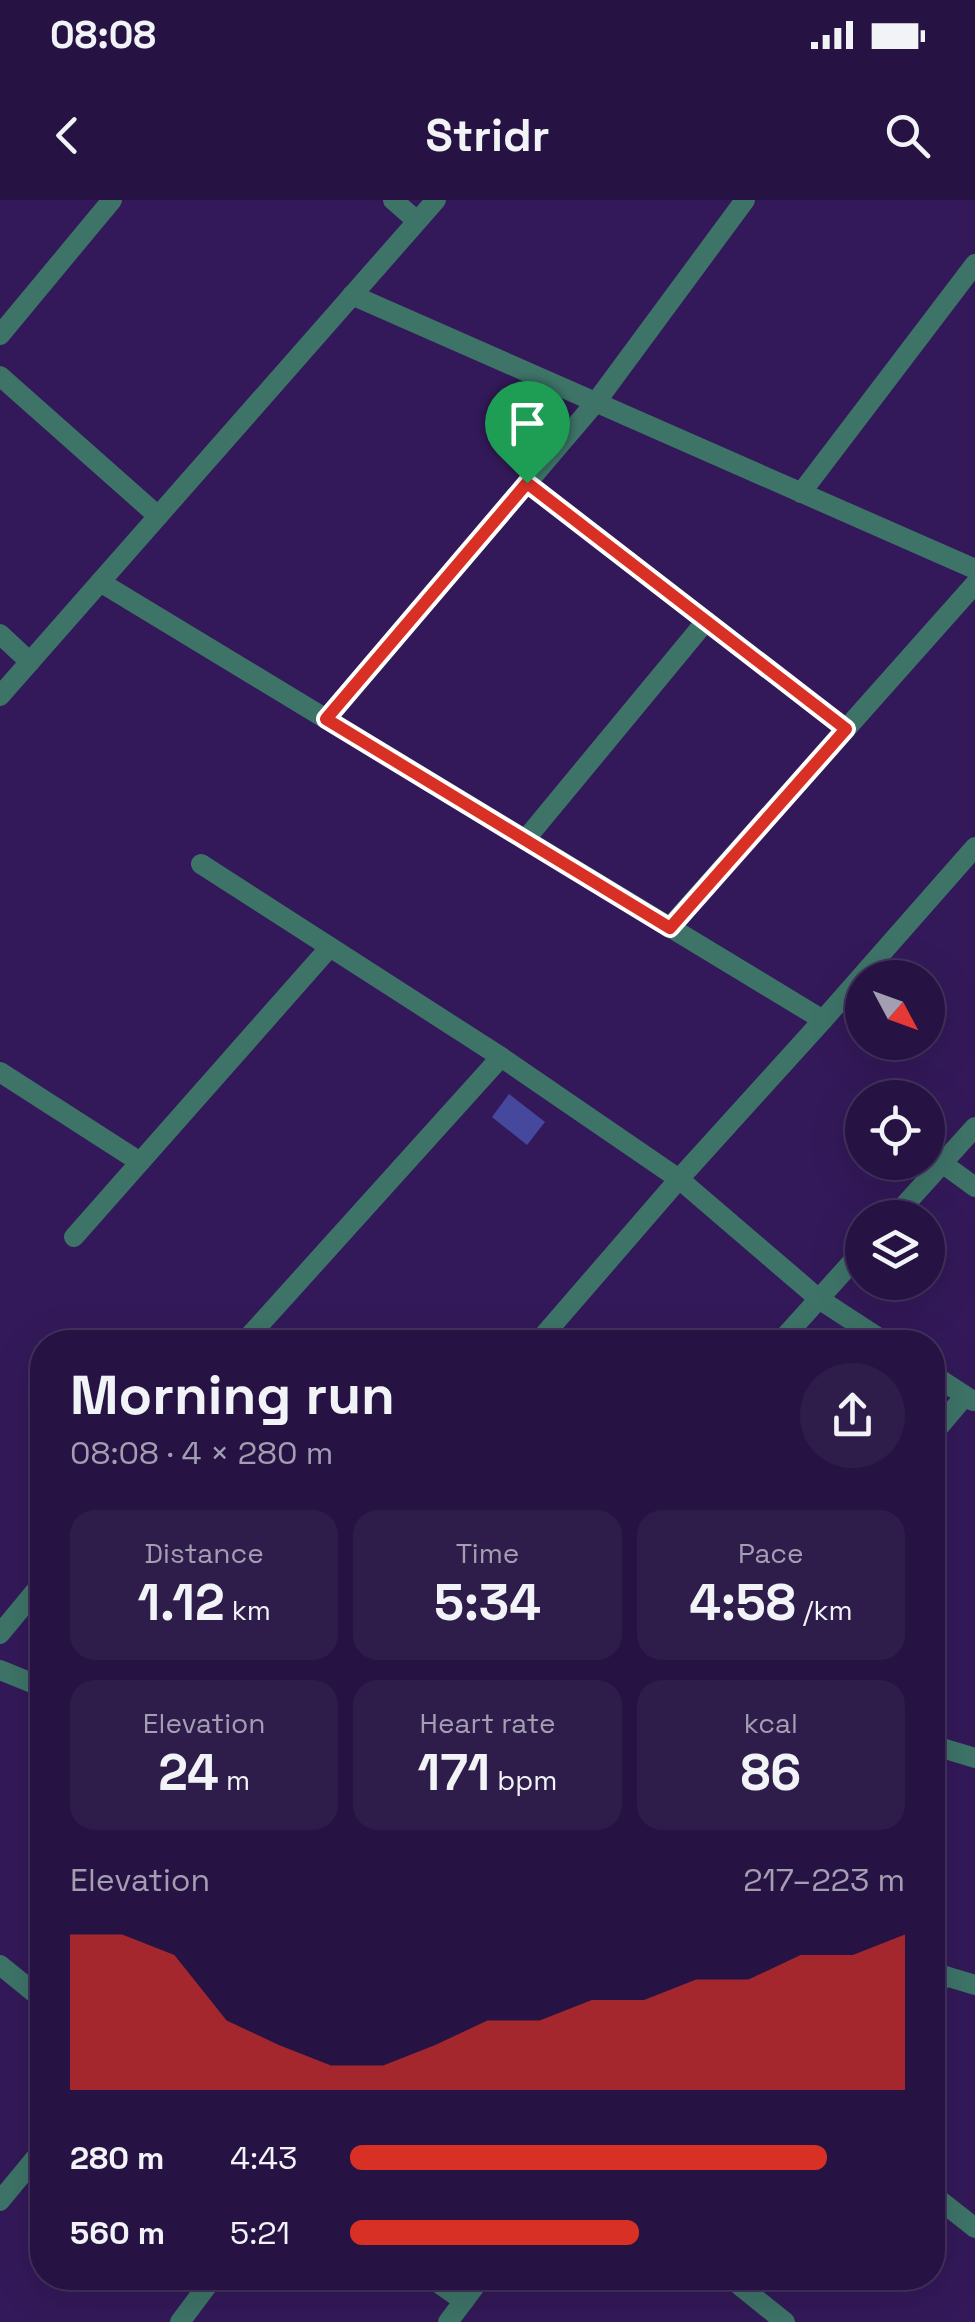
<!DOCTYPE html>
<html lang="en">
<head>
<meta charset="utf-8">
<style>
	body { margin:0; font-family:"Space Grotesk",sans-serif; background:#2e1c4a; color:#f1f3f6; height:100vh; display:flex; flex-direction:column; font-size:38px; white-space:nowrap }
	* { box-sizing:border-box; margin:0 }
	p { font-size:32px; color:#a49eb2 }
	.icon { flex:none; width:55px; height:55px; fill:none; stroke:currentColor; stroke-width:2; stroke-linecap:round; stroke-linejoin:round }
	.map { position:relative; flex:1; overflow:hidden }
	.drawer { position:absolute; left:30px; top:1130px; width:915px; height:960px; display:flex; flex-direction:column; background:#261343; border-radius:40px; box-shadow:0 10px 40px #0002,0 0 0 2px #42325c }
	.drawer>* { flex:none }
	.needle { width:65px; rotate:131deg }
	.tools { position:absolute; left:845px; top:760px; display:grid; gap:20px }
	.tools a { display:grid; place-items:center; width:100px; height:100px; border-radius:50%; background:#261343; box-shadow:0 10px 40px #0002,0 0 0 2px #42325c; font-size:50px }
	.pin { position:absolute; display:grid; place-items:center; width:85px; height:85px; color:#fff; margin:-102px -42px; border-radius:50% 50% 50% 0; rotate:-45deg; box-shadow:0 0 10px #0007 }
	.pin .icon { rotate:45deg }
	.round { display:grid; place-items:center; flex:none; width:105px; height:105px; border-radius:52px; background:#2e1c4a }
	.overview { display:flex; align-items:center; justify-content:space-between; height:170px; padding:0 40px }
	h1 { font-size:55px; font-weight:800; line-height:75px }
	.figures { display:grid; grid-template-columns:repeat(3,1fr); gap:15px; height:170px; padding:10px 40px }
	.figures div { display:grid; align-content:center; border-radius:25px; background:#2e1c4a; text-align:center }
	.figures b { font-size:50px; font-weight:800 }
	.figures small { font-size:28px; font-weight:400 }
	.figures p { font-size:28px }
	.chart { height:280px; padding:20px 40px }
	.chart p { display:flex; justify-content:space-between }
	.chart svg { width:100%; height:180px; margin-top:10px; fill:#d93025; opacity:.7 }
	ul { padding:0 40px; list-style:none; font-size:32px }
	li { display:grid; grid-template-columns:160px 120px 1fr; align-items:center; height:75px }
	li i { height:25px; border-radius:12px; background:#d93025 }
	.status { display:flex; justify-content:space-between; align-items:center; height:70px; padding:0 50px; background:#261343; direction:ltr }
	.status svg { height:28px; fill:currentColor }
	header { display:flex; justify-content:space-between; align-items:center; height:130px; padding:0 40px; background:#261343; font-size:45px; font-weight:800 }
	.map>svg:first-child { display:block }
</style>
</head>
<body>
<div class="status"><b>08:08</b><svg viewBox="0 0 49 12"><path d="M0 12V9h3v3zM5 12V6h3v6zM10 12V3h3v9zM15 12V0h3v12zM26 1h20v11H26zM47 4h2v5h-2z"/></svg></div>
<header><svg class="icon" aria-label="back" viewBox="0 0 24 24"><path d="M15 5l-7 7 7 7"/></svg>Stridr<svg class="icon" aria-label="search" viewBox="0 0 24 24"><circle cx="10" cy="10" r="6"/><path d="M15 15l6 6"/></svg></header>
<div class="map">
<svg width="975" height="2122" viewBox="0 0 975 2122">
	<rect width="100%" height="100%" fill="#331959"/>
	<polygon fill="#46489d" points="509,894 545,922 527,945 492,917"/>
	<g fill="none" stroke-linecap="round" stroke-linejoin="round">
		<g stroke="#3e7468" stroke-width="20">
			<polyline points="393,0 417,21"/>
			<polyline points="352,95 975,369"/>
			<polyline points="0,135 112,0"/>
			<polyline points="0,176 158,316"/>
			<polyline points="527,283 846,529"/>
			<polyline points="801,293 975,64"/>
			<polyline points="100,382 823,820"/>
			<polyline points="0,434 30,462"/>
			<polyline points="0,496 436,0"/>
			<polyline points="326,519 596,202 745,0"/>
			<polyline points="525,640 706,421"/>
			<polyline points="201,664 501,857 679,979 819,1099 885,1142"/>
			<polyline points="670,727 975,384"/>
			<polyline points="0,872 140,962"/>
			<polyline points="942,963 975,987"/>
			<polyline points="893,1018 975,927"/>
			<polyline points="74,1037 330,747"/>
			<polyline points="244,1142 501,857"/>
			<polyline points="538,1142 679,979 823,820 975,647"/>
			<polyline points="780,1142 862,1051"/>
			<polyline points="932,1174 973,1201"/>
			<polyline points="932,1235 965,1196"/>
			<polyline points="0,1434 42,1383"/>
			<polyline points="0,1470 42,1487"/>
			<polyline points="932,1545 975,1558"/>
			<polyline points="0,1765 42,1799"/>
			<polyline points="932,1772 975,1785"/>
			<polyline points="932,1792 944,1776"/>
			<polyline points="932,1994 975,2028"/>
			<polyline points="0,2001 42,1950"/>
			<polyline points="431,2078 464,2101"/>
			<polyline points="736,2078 739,2085 785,2122"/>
			<polyline points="180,2122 213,2078"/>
			<polyline points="448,2122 481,2078"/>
		</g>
	</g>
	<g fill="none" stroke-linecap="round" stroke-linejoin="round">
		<g stroke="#fff" stroke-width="20">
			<polygon id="route" points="527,283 846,529 670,728 326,519"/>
		</g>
		<use href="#route" stroke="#d93025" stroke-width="12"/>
	</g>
</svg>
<div class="tools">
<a><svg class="needle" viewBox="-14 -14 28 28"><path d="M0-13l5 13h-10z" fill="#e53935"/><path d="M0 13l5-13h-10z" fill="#a49eb2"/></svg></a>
<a><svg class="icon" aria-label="locate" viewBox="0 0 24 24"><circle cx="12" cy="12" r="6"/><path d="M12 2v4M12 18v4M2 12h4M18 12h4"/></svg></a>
<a><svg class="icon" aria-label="layers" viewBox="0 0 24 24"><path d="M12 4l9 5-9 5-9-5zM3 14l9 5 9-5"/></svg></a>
</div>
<div class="pin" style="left:527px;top:283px;background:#1e9e55"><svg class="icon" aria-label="arrive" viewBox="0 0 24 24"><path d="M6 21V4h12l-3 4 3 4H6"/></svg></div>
<section class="drawer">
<div class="overview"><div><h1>Morning run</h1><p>08:08 · 4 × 280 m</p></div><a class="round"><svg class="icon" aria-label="share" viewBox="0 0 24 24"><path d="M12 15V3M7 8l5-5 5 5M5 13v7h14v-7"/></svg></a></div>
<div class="figures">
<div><p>Distance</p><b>1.12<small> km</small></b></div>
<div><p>Time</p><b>5:34</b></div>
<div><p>Pace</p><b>4:58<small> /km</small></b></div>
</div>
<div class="figures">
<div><p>Elevation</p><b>24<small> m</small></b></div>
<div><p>Heart rate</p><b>171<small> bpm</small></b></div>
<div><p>kcal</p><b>86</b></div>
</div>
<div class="chart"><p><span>Elevation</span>217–223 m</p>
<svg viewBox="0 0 160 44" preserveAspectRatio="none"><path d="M0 44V6L10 6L20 11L30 27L40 33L50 38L60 38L70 33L80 27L90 27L100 22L110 22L120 17L130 17L140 11L150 11L160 6V44z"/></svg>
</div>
<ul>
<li><b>280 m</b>4:43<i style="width:86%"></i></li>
<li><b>560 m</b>5:21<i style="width:52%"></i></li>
</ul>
</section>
</div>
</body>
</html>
